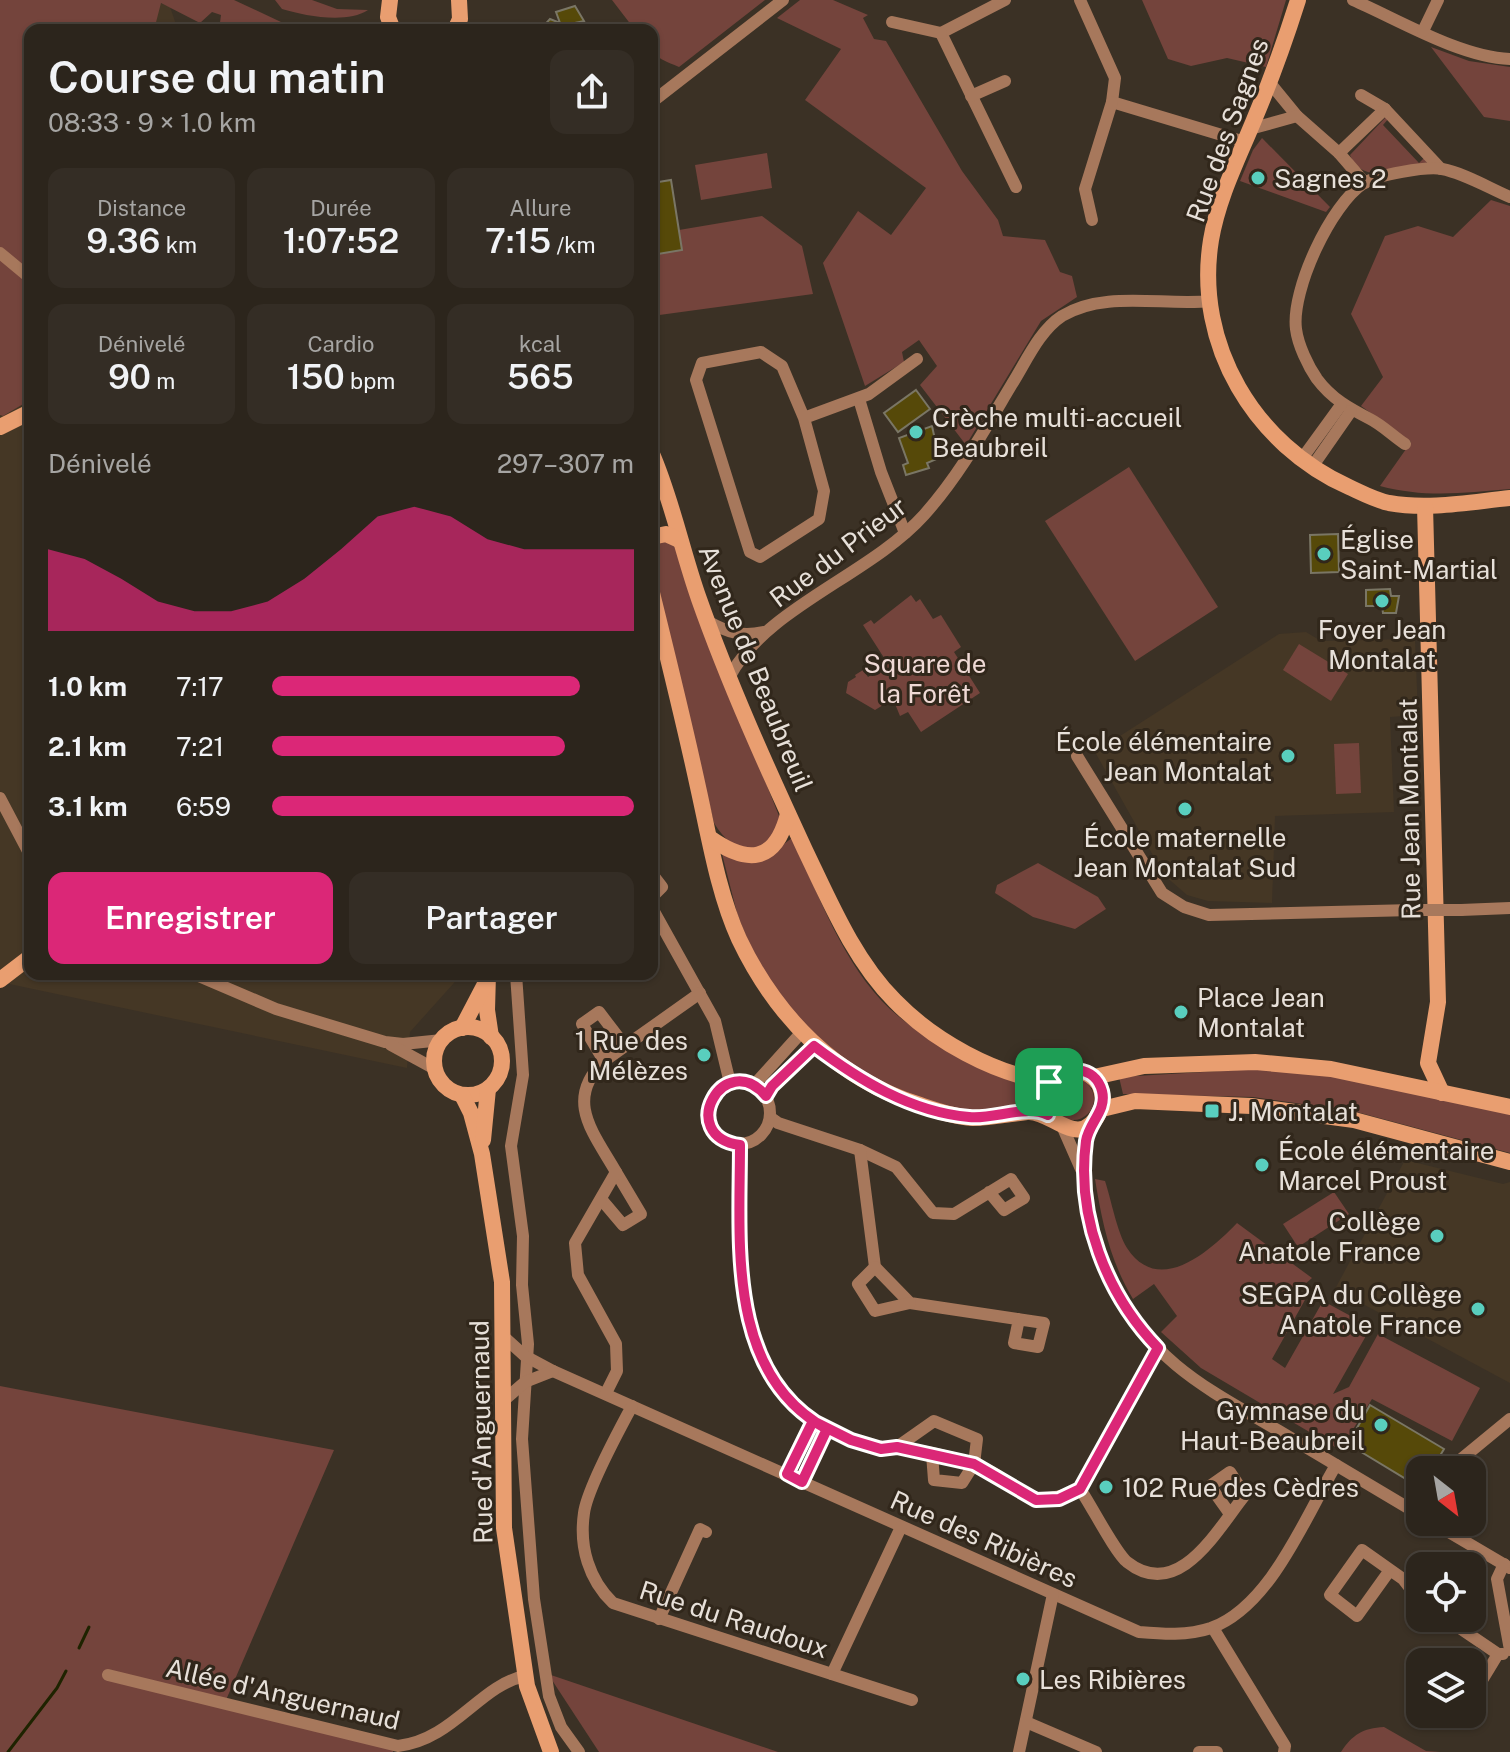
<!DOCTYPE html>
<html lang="fr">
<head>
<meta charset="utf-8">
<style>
	body { margin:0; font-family:"Public Sans",sans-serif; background:#342d25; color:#f1f3f6; height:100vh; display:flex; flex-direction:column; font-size:30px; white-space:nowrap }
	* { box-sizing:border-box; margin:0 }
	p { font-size:26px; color:#a6a5a3 }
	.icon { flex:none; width:44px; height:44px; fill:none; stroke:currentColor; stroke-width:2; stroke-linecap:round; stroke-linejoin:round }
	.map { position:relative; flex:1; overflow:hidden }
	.sheet { position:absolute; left:24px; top:24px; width:634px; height:956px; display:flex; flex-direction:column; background:#2c251c; border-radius:16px; box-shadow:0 2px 6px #0004,0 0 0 2px #48423b }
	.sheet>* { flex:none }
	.needle { width:52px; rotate:149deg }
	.fabs { position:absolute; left:1406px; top:1456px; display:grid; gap:16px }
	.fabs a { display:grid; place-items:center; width:80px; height:80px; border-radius:16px; background:#2c251c; box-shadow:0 2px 6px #0004,0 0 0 2px #48423b; font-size:40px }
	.pin { position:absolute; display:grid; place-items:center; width:68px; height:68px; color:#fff; margin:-34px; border-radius:16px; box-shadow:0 4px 12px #0006 }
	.round { display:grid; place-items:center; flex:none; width:84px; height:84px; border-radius:16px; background:#342d25 }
	.headline { display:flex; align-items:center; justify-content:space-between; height:136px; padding:0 24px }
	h1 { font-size:44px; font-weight:600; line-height:60px }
	.stats { display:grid; grid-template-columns:repeat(3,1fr); gap:12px; height:136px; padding:8px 24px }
	.stats div { display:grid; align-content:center; border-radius:16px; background:#342d25; text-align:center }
	.stats b { font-size:34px; font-weight:600 }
	.stats small { font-size:22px; font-weight:400 }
	.stats p { font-size:22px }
	.chart { height:224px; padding:16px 24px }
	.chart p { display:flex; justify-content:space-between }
	.chart svg { width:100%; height:144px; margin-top:8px; fill:#db2777; opacity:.7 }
	.button { display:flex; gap:16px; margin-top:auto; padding:16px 24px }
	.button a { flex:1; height:92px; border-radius:16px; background:#db2777; color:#fff; font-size:32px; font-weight:600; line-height:92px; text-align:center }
	.button a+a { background:#342d25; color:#f1f3f6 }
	ul { padding:0 24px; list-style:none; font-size:26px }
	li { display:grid; grid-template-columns:128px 96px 1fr; align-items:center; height:60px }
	li i { height:20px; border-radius:10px; background:#db2777 }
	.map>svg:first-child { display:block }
</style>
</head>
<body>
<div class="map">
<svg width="1510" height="1752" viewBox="0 0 1510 1752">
	<rect width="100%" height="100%" fill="#3b3125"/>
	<g fill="#453725">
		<polygon points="0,0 153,0 170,7 178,30 30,30 30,974 462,974 410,1032 407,1068 0,982"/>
		<polygon points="1306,632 1321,641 1415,639 1418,715 1390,717 1394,812 1275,816 1272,903 1208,901 1187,895 1164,875 1095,752 1279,634"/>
		<polygon points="1405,1160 1503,1184 1510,1182 1510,1383 1335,1289"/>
	</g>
	<g fill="#74443c">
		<polygon points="0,0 234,0 281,22 336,30 219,30 221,15 212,12 200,23 161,3 154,30 30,30 30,400 3,416 0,415"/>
		<path d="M 275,0 L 312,0 L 337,9 L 368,10 C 347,24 305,16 282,9 Z"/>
		<path d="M 612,0 L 765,0 L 679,67 C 654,56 652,58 652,30 L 635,30 Z"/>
		<polygon points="800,0 833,0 868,15 863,18 874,39 886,41 962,171 998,220 1003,236 1045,240 1060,272 1072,276 1077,297 1041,321 966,445 920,385 937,366 919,340 902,352 904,362 865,386 823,263 858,211 891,235 926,188 805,100 841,49 777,18"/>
		<polygon points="1142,0 1286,0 1266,67 1227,58 1191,66 1168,59"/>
		<polygon points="1431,47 1469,61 1510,67 1510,121 1484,117"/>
		<path d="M 1385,118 L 1389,118 L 1383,125 L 1419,163 L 1426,156 L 1427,166 C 1402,170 1362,186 1350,155 Z"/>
		<polygon points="1262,138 1330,207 1326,212 1240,181 1253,150"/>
		<polygon points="767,153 772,188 701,200 695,165"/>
		<path d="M 1491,200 L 1510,206 L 1510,489 C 1465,493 1424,498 1380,486 L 1411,442 L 1361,406 L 1383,377 L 1351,314 L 1385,236 L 1418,226 L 1453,237 Z"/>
		<polygon points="762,216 802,246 813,294 652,316 652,255 682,250 679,230"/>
		<polygon points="1129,467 1218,607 1135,661 1045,521"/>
		<path d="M 660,539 L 675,547 L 703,625 L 781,821 C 762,858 736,859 714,823 L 652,570 L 652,544 Z"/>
		<polygon points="911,595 916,602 920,599 933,619 941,615 961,647 954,652 980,693 921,732 908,712 900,716 893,699 875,710 846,693 848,682 856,677 855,675 863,670 868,677 888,664 863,625 871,620 874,624"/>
		<polygon points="1299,644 1348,674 1331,701 1283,670"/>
		<polygon points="1359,743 1361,793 1336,794 1334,744"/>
		<path d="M 792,838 C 819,895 843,965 890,1009 C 928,1044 979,1062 1025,1084 L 1022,1106 L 985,1111 L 959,1110 L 886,1086 L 834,1052 L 787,1008 L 751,949 L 737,913 L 721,850 L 770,854 Z"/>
		<polygon points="1038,863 1098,897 1106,909 1075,929 1033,917 995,893 997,885"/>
		<polygon points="1254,1069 1317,1073 1510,1112 1510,1153 1353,1111 1253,1097 1123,1094 1119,1077"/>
		<circle cx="1073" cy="1099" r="21"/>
		<path d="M 1095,1179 L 1105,1181 C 1111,1199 1117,1232 1127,1248 C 1159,1297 1210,1251 1237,1223 L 1312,1278 L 1297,1291 L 1306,1298 L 1272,1359 L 1285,1368 L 1323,1301 L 1371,1327 L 1333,1394 L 1349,1387 L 1378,1334 L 1480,1388 L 1452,1441 L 1372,1399 L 1340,1450 L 1201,1368 L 1161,1332 L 1177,1316 L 1154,1284 L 1133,1299 C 1110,1261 1102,1222 1095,1179 Z"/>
		<polygon points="1334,1192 1349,1214 1298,1247 1283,1224"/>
		<polygon points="0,1386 334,1450 223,1707 395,1741 393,1752 0,1752"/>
		<polygon points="548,1674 778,1752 599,1752"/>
		<path d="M 1384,1727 L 1426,1751 L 1440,1752 L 1341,1752 C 1352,1735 1363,1728 1384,1727 Z"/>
	</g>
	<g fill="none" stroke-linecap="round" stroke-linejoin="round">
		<g stroke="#1e2300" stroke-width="3">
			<polyline points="79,1648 89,1627"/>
			<polyline points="8,1752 57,1688 66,1671"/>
		</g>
	</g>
	<g fill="#564909" stroke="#7a7665" stroke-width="2">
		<polygon points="575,6 584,21 575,23 579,30 540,30 550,19 560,23 556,12"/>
		<polygon points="671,180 682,250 652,255 652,183"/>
		<polygon points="916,390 930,409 898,432 884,413"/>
		<polygon points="932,426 939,458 927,463 929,468 906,475 903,465 908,463 899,438"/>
		<polygon points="1338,534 1339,572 1311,573 1310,535"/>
		<polygon points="1390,589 1391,596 1399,596 1396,613 1383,613 1382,606 1366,606 1366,590"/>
		<polygon points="1370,1405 1444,1449 1435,1464 1428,1460 1425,1465 1417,1460 1406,1479 1348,1444"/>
	</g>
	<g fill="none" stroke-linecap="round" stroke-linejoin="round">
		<g stroke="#a7785c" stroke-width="12">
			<polyline points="1005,0 941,33 1016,187"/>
			<polyline points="1080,0 1115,78 1112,102 1245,142"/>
			<path d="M 1353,0 C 1399,20 1460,57 1510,59"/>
			<polyline points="892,22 941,33"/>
			<polyline points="1423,31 1438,0"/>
			<polyline points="1270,83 1297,116 1339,153 1365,183"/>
			<polyline points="1361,95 1385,109 1441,169"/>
			<polyline points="971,96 1005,81"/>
			<polyline points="652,102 783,0"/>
			<polyline points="1250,129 1297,116"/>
			<polyline points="1339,153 1385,109"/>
			<polyline points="1092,220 1085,189 1112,102"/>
			<polyline points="0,253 30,278"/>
			<polyline points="859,399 881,472 905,533"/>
			<polyline points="804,418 782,366 761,352 702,363 696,380 750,552 760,557 819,519 824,491 804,418 869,394 917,359"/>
			<path d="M 1405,444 C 1393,436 1382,425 1370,419 C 1349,408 1332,399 1317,379 C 1308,366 1298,345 1296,329 C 1291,290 1331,204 1364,183 C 1377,175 1427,166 1442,169 C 1464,173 1489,188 1510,197"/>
			<polyline points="1301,460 1341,405"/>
			<polyline points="1312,467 1351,411"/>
			<path d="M 707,621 C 727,632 741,637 763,632"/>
			<path d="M 730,676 C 767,607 870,575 924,515 C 959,476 985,429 1012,384 C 1026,362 1039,331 1062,316 C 1104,290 1163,306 1211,301"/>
			<polyline points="1077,756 1162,893 1184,907 1209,915 1413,910"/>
			<polyline points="0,798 30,855"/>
			<polyline points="652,874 662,887 652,897"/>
			<polyline points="652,908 715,1021 730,1083"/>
			<polyline points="1461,910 1510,908"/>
			<polyline points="194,974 276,1009 385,1042 403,1044 442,1040"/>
			<polyline points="516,974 523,1075 511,1146 523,1236 522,1285 528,1344 522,1439 534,1599 549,1696 561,1727 579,1752"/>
			<polyline points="391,1045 435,1069"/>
			<polyline points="604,1061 582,1024 599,1012 625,1046"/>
			<circle cx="739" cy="1113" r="31"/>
			<polyline points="754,1085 801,1033"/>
			<polyline points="766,1096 772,1086 814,1046"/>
			<polyline points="771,1118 778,1123 860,1150 896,1167 933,1213 954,1214 1011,1179 1024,1198 1004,1210 989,1192"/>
			<path d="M 1089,1125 C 1070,1213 1108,1308 1176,1365 C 1207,1391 1244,1410 1279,1431 C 1326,1459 1373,1487 1420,1515"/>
			<polyline points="1063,1128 1081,1169"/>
			<path d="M 740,1145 C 740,1255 725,1392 852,1440 C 860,1443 872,1448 881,1449 C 887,1450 893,1447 899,1448 C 922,1450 948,1456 970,1463 C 1021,1478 1019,1516 1080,1489 L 1158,1348"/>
			<polyline points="860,1150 875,1267 910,1303 1044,1323 1038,1347 1014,1343 1019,1319"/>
			<polyline points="601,1199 623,1225 641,1214 616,1172"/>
			<polyline points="875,1267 858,1284 875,1311 910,1303"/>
			<path d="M 504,1337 L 525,1356 L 553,1371 L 1139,1632 C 1163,1634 1187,1636 1211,1628 C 1271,1606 1305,1517 1336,1465"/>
			<path d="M 606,1393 L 617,1371 L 616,1344 L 578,1275 L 575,1243 L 616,1172 C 593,1132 564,1100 604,1061 L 700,993"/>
			<polyline points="502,1402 525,1382 553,1371"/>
			<path d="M 632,1406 C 619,1430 587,1489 584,1513 C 579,1547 589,1580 613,1603 L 912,1700"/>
			<polyline points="897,1447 934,1421 977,1439 974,1464 962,1483 934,1480 932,1454"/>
			<polyline points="1448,1470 1510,1419"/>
			<polyline points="787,1474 813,1421"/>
			<polyline points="802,1482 827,1429"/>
			<path d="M 1080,1489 C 1091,1505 1115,1552 1127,1562 C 1179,1603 1218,1528 1245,1495 L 1230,1472 L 1210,1486 L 1230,1514"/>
			<polyline points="1410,1509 1420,1495"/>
			<polyline points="1432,1522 1510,1568"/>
			<polyline points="1504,1564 1497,1579 1510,1650"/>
			<polyline points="1390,1570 1357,1616 1330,1595 1362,1550 1403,1579 1420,1601"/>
			<polyline points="1445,1618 1498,1654"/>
			<polyline points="659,1619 700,1529 706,1532"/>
			<polyline points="1213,1628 1285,1746 1284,1752"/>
			<polyline points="832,1674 901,1527"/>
			<path d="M 108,1675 L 398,1746 C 453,1740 480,1685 525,1676"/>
			<polyline points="1472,1683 1481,1682 1498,1654 1503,1654"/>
			<polyline points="1026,1722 1096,1752"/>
			<polyline points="1019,1752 1053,1594"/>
			<polyline points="1199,1752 1217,1752"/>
		</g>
		<g stroke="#e99e70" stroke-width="16">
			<polyline points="390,0 388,17 393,30"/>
			<path d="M 1298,0 C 1285,41 1271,80 1254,120 C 1238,159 1218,198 1211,240 C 1194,345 1255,445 1349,487 C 1362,493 1375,500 1389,503 C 1429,510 1470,502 1510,498"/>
			<polyline points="455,30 460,19 459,0"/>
			<polyline points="0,427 30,412"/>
			<path d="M 652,454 C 672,500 682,551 699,599 C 729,684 767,768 805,850 C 830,902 854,960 895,1001 C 934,1041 994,1074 1049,1082"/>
			<polyline points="1425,506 1438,1002 1428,1063 1442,1093"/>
			<polyline points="652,537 666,534 679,540"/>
			<path d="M 652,593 C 668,658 684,722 698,787 C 709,836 718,893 739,939 C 776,1017 837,1079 920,1105 C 938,1111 955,1117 973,1118 C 991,1118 1009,1114 1027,1112 C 1051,1109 1079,1152 1099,1113 C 1105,1103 1103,1094 1099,1084 C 1075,1053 1032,1080 1048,1115"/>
			<path d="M 710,838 C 747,864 775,864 788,814"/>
			<polyline points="488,974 487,1010 491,1037"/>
			<polyline points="0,980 30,957"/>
			<circle cx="468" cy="1061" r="34"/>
			<polyline points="462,1028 484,986"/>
			<polyline points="1094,1077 1144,1066 1255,1062 1331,1069 1510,1107"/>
			<polyline points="462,1095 471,1113 482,1154 502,1282 504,1528 527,1686 551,1752"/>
			<polyline points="1102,1109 1135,1101 1251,1106 1354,1120 1510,1162"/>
			<polyline points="483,1140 488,1089"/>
		</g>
		<polyline stroke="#a7785c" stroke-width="12" points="1413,910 1461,910"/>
	</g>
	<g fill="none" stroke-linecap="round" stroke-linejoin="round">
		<g stroke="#fff" stroke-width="16">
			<path id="route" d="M 1049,1082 L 1043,1099 L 1048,1115 C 1026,1104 993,1120 969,1117 C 911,1112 859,1080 814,1046 L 772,1086 L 766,1096 C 724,1047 675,1136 740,1145 C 740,1242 726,1375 827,1429 L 802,1482 L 787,1474 L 813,1421 L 851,1440 L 881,1449 L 897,1447 L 974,1464 L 1036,1500 L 1059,1499 L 1080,1489 L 1158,1348 C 1106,1294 1076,1216 1086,1141 C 1089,1122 1107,1111 1102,1091 C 1095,1065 1065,1065 1049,1082"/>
		</g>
		<use href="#route" stroke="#db2777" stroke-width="10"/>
	</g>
	<g fill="#59cebe" stroke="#31271b" stroke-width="3">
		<circle cx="1258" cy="178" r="8"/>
		<circle cx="916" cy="432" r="8"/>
		<circle cx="1324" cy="554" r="8"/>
		<circle cx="1382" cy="601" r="8"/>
		<circle cx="1288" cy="756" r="8"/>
		<circle cx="1185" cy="809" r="8"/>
		<circle cx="1181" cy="1012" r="8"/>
		<circle cx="704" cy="1055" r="8"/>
		<rect x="1204" y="1103" width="16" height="16" rx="4"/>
		<circle cx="1262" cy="1165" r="8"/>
		<circle cx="1437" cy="1236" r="8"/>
		<circle cx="1478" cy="1309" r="8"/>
		<circle cx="1381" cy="1425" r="8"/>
		<circle cx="1106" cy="1487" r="8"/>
		<circle cx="1023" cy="1679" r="8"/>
	</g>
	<g text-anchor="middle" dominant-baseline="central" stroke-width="6" stroke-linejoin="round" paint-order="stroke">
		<g font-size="26" fill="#e7e0d9" stroke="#31271b">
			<text transform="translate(1227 130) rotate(-70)">Rue des Sagnes</text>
			<text transform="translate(838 552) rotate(-37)">Rue du Prieur</text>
			<text transform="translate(756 668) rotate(68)">Avenue de Beaubreuil</text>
			<text transform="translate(1409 809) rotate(-91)">Rue Jean Montalat</text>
			<text transform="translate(481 1432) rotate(-91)">Rue d'Anguernaud</text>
			<text transform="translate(984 1539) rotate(24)">Rue des Ribières</text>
			<text transform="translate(734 1619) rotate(18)">Rue du Raudoux</text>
			<text transform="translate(283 1694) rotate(13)">Allée d'Anguernaud</text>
		</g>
		<g font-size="26" fill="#e7e0d9" stroke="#31271b" text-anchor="start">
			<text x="1274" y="178">Sagnes 2</text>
			<text x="932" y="417">Crèche multi-accueil<tspan x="932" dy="30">Beaubreil</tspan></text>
			<text x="1340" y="539">Église<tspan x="1340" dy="30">Saint-Martial</tspan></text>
			<text x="1382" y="629" text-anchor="middle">Foyer Jean<tspan x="1382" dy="30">Montalat</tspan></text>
			<text x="1272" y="741" text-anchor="end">École élémentaire<tspan x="1272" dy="30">Jean Montalat</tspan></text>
			<text x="1185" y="837" text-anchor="middle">École maternelle<tspan x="1185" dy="30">Jean Montalat Sud</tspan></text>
			<text x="1197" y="997">Place Jean<tspan x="1197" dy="30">Montalat</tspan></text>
			<text x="688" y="1040" text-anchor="end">1 Rue des<tspan x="688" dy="30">Mélèzes</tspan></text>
			<text x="1228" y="1111">J. Montalat</text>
			<text x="1278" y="1150">École élémentaire<tspan x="1278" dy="30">Marcel Proust</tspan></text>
			<text x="1421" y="1221" text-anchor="end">Collège<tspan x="1421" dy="30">Anatole France</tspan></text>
			<text x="1462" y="1294" text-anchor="end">SEGPA du Collège<tspan x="1462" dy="30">Anatole France</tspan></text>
			<text x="1365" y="1410" text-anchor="end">Gymnase du<tspan x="1365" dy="30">Haut-Beaubreil</tspan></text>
			<text x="1122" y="1487">102 Rue des Cèdres</text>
			<text x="1039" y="1679">Les Ribières</text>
		</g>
		<g font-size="26" fill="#efd9d5" stroke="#31271b">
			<text x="925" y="663">Square de<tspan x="925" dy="30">la Forêt</tspan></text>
		</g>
	</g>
</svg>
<div class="fabs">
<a><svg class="needle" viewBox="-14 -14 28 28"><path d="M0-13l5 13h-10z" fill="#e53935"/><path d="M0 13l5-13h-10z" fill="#a6a5a3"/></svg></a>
<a><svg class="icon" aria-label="locate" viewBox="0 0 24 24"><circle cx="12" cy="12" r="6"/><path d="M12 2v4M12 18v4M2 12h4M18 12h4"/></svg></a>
<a><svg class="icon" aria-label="layers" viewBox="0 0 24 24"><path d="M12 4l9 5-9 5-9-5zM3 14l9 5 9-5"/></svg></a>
</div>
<div class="pin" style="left:1049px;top:1082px;background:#1e9e55"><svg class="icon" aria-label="arrive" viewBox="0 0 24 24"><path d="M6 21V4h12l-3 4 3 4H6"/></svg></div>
<section class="sheet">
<div class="headline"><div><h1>Course du matin</h1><p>08:33 · 9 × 1.0 km</p></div><a class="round"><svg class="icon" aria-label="share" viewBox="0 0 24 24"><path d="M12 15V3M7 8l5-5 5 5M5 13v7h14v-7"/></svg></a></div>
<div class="stats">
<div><p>Distance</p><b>9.36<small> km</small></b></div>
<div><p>Durée</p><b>1:07:52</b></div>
<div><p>Allure</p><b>7:15<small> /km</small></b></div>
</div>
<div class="stats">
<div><p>Dénivelé</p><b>90<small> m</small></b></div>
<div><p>Cardio</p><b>150<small> bpm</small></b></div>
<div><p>kcal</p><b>565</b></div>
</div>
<div class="chart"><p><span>Dénivelé</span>297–307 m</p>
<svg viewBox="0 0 160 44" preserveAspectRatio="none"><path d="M0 44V19L10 22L20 28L30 35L40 38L50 38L60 35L70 28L80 19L90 9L100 6L110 9L120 16L130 19L140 19L150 19L160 19V44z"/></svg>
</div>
<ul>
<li><b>1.0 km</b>7:17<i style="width:85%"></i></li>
<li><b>2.1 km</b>7:21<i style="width:81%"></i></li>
<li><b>3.1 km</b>6:59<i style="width:100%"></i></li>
</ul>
<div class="button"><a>Enregistrer</a><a>Partager</a></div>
</section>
</div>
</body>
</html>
